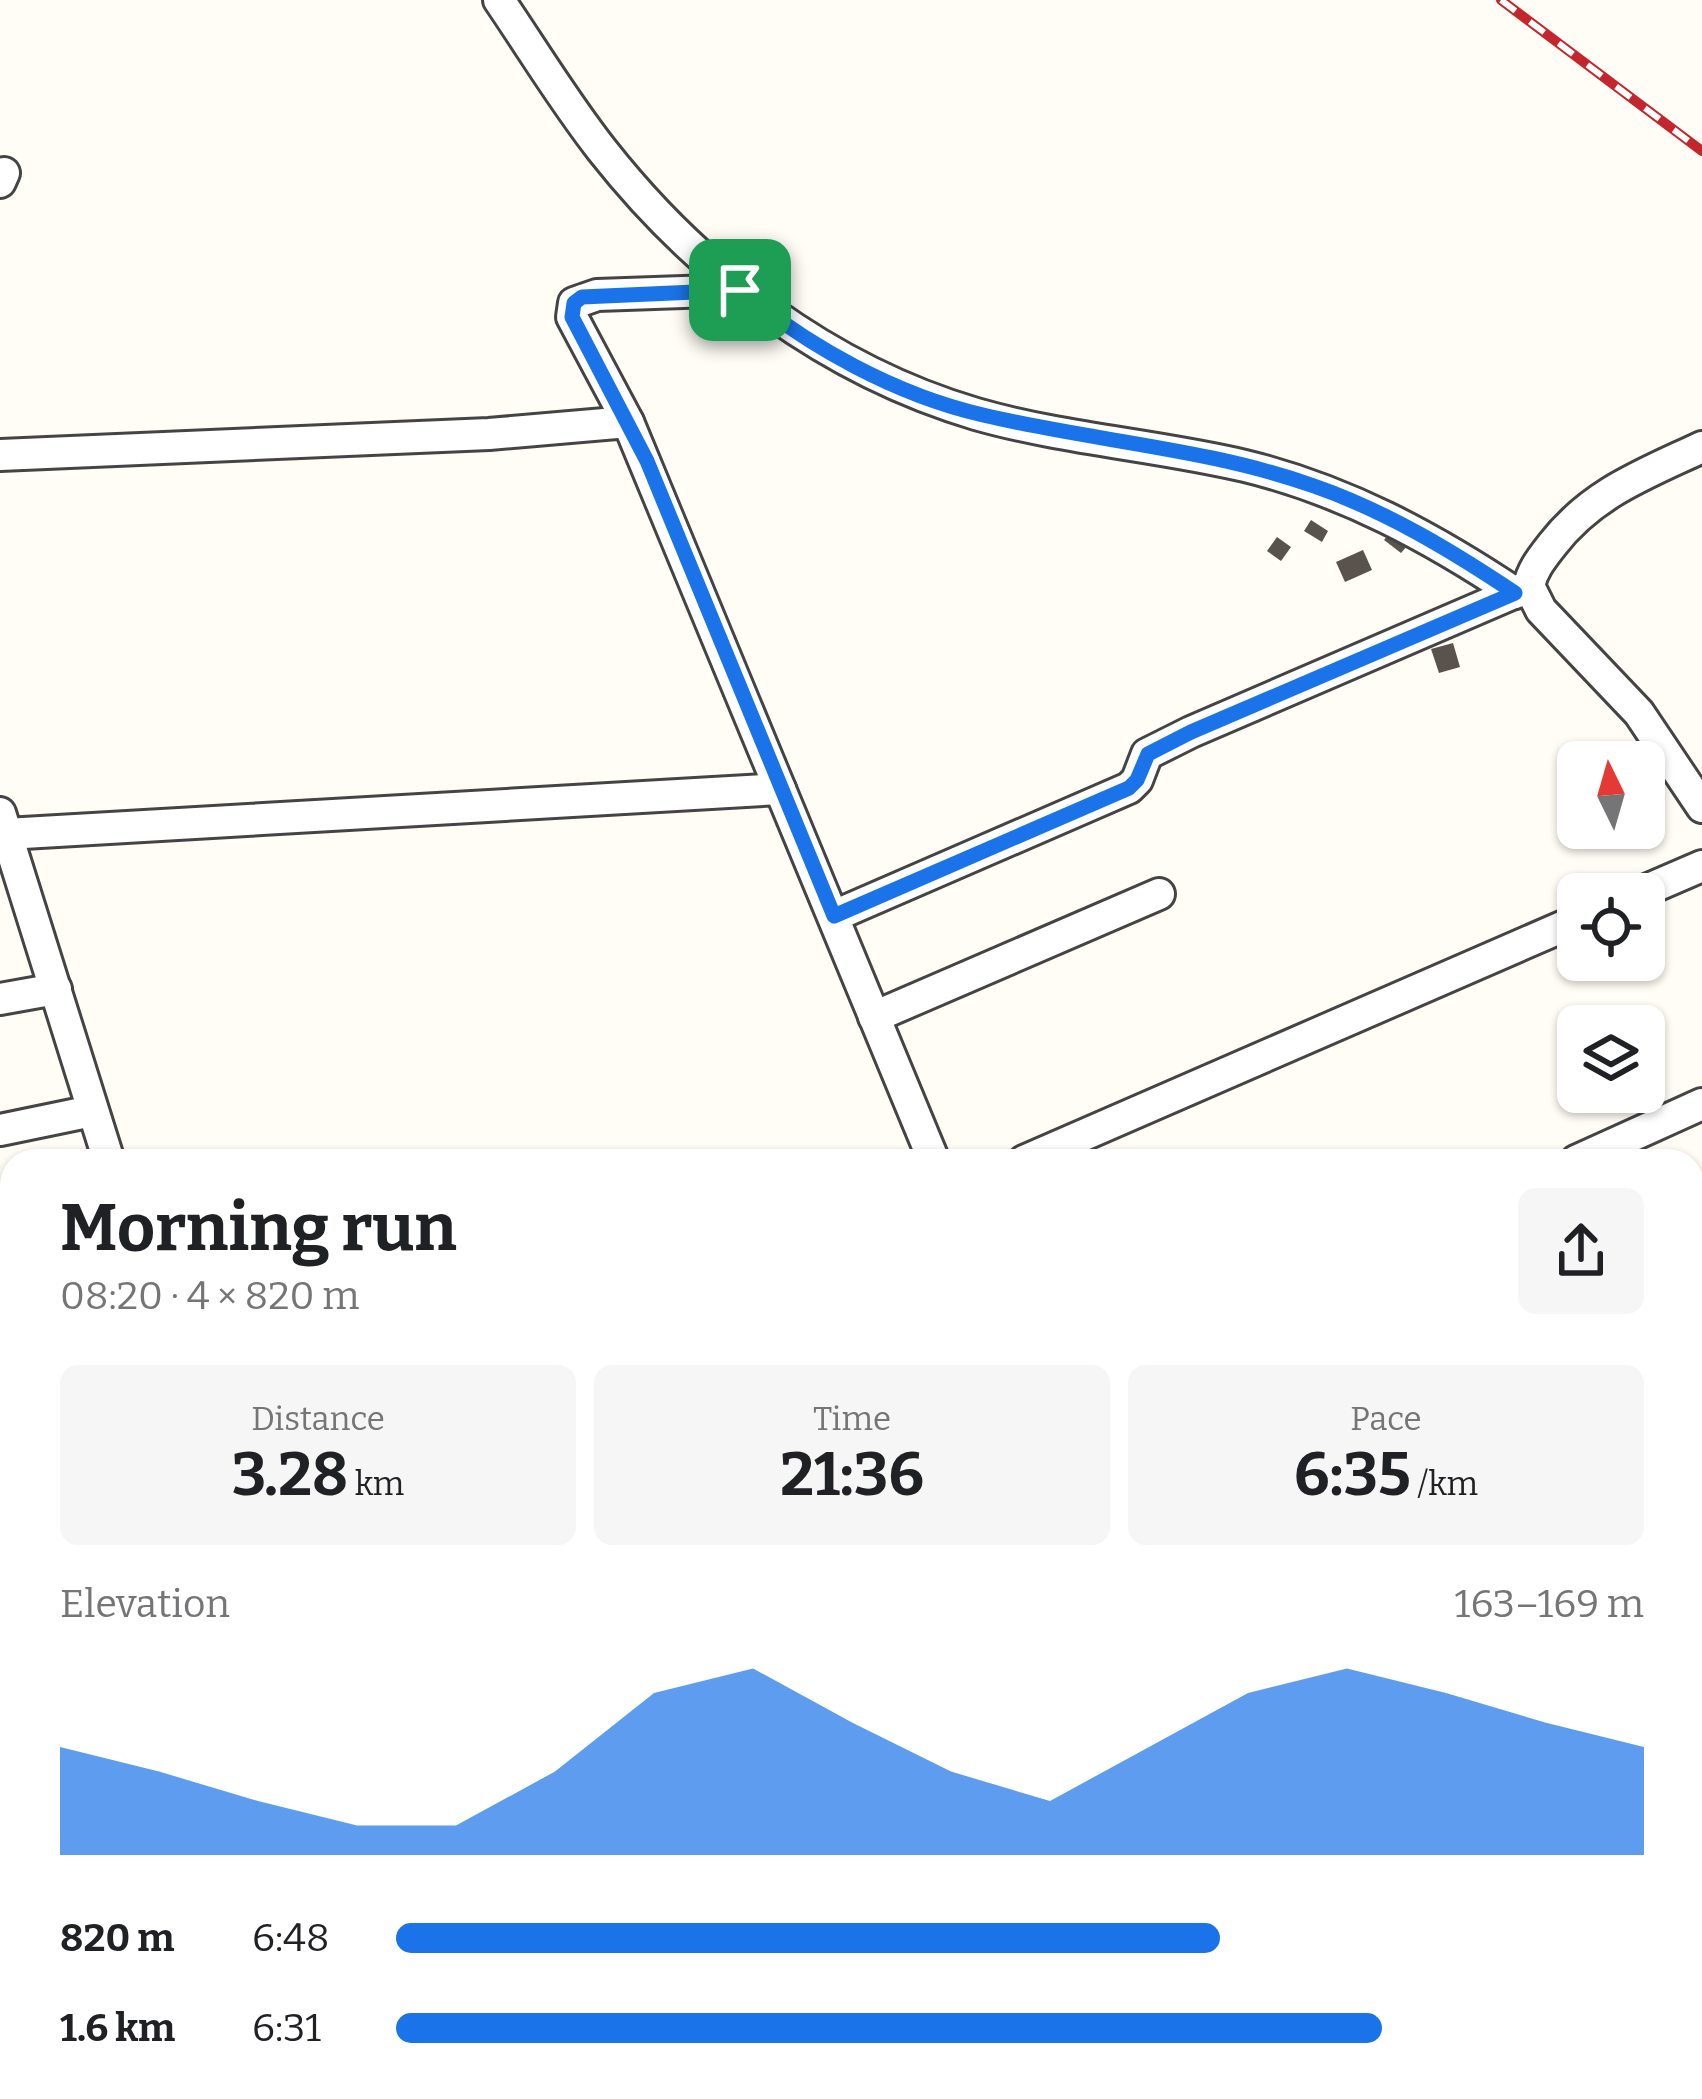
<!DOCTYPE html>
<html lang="en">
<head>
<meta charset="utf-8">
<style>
	body { margin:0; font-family:Bitter,serif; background:#f6f6f6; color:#202124; height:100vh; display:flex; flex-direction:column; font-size:45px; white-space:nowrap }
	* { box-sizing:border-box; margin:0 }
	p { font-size:39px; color:#757577 }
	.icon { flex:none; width:66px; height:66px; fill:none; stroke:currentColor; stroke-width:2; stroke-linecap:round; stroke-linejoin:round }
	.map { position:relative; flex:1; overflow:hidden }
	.drawer { position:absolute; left:0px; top:1149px; width:1704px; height:951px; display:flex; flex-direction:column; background:#fff; border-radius:36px 36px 0 0; box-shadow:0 3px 9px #0004 }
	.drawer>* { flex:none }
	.needle { width:78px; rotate:355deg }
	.buttons { position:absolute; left:1557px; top:741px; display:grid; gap:24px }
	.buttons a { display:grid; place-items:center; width:108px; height:108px; border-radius:18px; background:#fff; box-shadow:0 3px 9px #0004; font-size:60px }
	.pin { position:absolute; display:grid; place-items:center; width:102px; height:102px; color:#fff; margin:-51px; border-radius:24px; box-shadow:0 6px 18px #0006 }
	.round { display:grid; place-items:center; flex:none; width:126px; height:126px; border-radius:18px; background:#f6f6f6 }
	.head { display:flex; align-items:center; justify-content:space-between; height:204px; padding:0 60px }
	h1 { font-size:66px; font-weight:700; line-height:90px }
	.figures { display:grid; grid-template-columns:repeat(3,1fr); gap:18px; height:204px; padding:12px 60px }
	.figures div { display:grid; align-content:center; border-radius:18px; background:#f6f6f6; text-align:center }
	.figures b { font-size:60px; font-weight:700 }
	.figures small { font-size:33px; font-weight:400 }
	.figures p { font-size:33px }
	.chart { height:336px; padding:24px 60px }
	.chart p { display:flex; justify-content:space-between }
	.chart svg { width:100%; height:216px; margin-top:12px; fill:#1a73e8; opacity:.7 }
	ul { padding:0 60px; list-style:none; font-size:39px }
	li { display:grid; grid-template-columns:192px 144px 1fr; align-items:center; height:90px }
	li i { height:30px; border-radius:15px; background:#1a73e8 }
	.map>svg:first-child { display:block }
</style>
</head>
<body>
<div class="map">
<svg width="1702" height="2099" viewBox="0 0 1702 2099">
	<rect width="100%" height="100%" fill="#fffdf5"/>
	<g fill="#5a524d">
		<polygon points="1311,520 1328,531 1322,542 1304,531"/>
		<polygon points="1390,532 1408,545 1401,553 1384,540"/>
		<polygon points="1277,537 1291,547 1281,561 1267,551"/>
		<polygon points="1363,550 1372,570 1345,582 1336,562"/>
		<polygon points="1453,643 1460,667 1439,673 1431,649"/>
	</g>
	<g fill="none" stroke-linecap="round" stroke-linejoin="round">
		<g stroke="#444" stroke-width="36">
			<g id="minor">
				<path d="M 499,0 C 533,50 565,103 602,150 C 698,272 827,370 976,414 C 1063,439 1156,445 1245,466 C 1344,490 1431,537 1515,593"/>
				<polyline points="0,182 4,173"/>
				<polyline points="628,422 572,317 574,303 597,295 741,290"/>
				<path d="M 1702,447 C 1645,474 1592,493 1552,545 C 1542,558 1532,570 1529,586 L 1541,610 L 1639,713 L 1702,807"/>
				<polyline points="0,455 489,434 628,422 934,1161"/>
				<polyline points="0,813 109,1161"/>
				<polyline points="6,834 780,789"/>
				<polyline points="1637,894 1702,866"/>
				<polyline points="834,916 1129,788 1137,780 1147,754 1191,732 1525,588"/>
				<polyline points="0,999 56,989"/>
				<polyline points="874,1017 1159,894"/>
				<polyline points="0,1130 92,1111"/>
				<polyline points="1024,1161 1578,920"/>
				<polyline points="1576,1161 1702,1104"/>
				<polyline points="0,1219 12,1217"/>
				<polyline points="0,1304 12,1302"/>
				<polyline points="0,1384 12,1382"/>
				<polyline points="0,1530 12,1528"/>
				<polyline points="1692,1574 1702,1556"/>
				<polyline points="0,1745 12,1743"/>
				<polyline points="0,1854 12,1852"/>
				<polyline points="0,1973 12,1972"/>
				<polyline points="466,2088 471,2099"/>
				<polyline points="1585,2088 1586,2099"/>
				<polyline points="547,2099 565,2088"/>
			</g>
		</g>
		<g stroke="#222" stroke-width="42">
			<g id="major">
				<polyline points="1385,2088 1387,2099"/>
				<polyline points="791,2099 800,2088"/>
			</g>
		</g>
		<use href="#minor" stroke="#fff" stroke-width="30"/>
		<use href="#major" stroke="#f9d66b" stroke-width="36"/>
		<g stroke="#c4262e" stroke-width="10">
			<polyline id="rail" points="1501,0 1702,151"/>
		</g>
		<use href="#rail" stroke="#fff" stroke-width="6" stroke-dasharray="18" stroke-linecap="butt"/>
	</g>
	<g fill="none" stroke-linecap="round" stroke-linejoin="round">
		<g stroke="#fff" stroke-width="24">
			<path id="route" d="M 740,290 C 809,347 896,395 983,415 C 1092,441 1207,448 1314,486 C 1386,511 1452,551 1515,593 L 1191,732 L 1148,754 L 1137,780 L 1129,788 L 834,916 L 647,461 L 572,317 L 574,303 L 582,297 Z"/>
		</g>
		<use href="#route" stroke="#1a73e8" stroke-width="15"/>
	</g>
</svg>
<div class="buttons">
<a><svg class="needle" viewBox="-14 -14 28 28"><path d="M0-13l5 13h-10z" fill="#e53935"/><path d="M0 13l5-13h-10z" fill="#757577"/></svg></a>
<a><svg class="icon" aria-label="locate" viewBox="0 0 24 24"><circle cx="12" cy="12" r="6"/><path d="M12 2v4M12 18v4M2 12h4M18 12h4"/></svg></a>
<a><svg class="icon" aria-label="layers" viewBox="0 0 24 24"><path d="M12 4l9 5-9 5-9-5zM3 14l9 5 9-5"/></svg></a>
</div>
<div class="pin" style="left:740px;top:290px;background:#1e9e55"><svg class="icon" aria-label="arrive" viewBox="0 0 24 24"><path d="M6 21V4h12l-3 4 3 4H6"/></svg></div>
<section class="drawer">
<div class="head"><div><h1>Morning run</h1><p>08:20 · 4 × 820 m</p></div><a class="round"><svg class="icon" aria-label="share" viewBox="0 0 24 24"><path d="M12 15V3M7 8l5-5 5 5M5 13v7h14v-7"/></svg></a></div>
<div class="figures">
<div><p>Distance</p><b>3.28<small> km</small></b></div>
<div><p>Time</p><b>21:36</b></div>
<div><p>Pace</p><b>6:35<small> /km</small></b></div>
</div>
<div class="chart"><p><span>Elevation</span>163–169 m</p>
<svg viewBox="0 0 160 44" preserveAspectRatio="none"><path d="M0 44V22L10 27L20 33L30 38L40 38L50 27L60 11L70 6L80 17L90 27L100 33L110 22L120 11L130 6L140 11L150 17L160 22V44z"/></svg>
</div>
<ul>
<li><b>820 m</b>6:48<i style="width:66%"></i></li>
<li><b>1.6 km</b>6:31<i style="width:79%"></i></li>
</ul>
</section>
</div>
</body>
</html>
